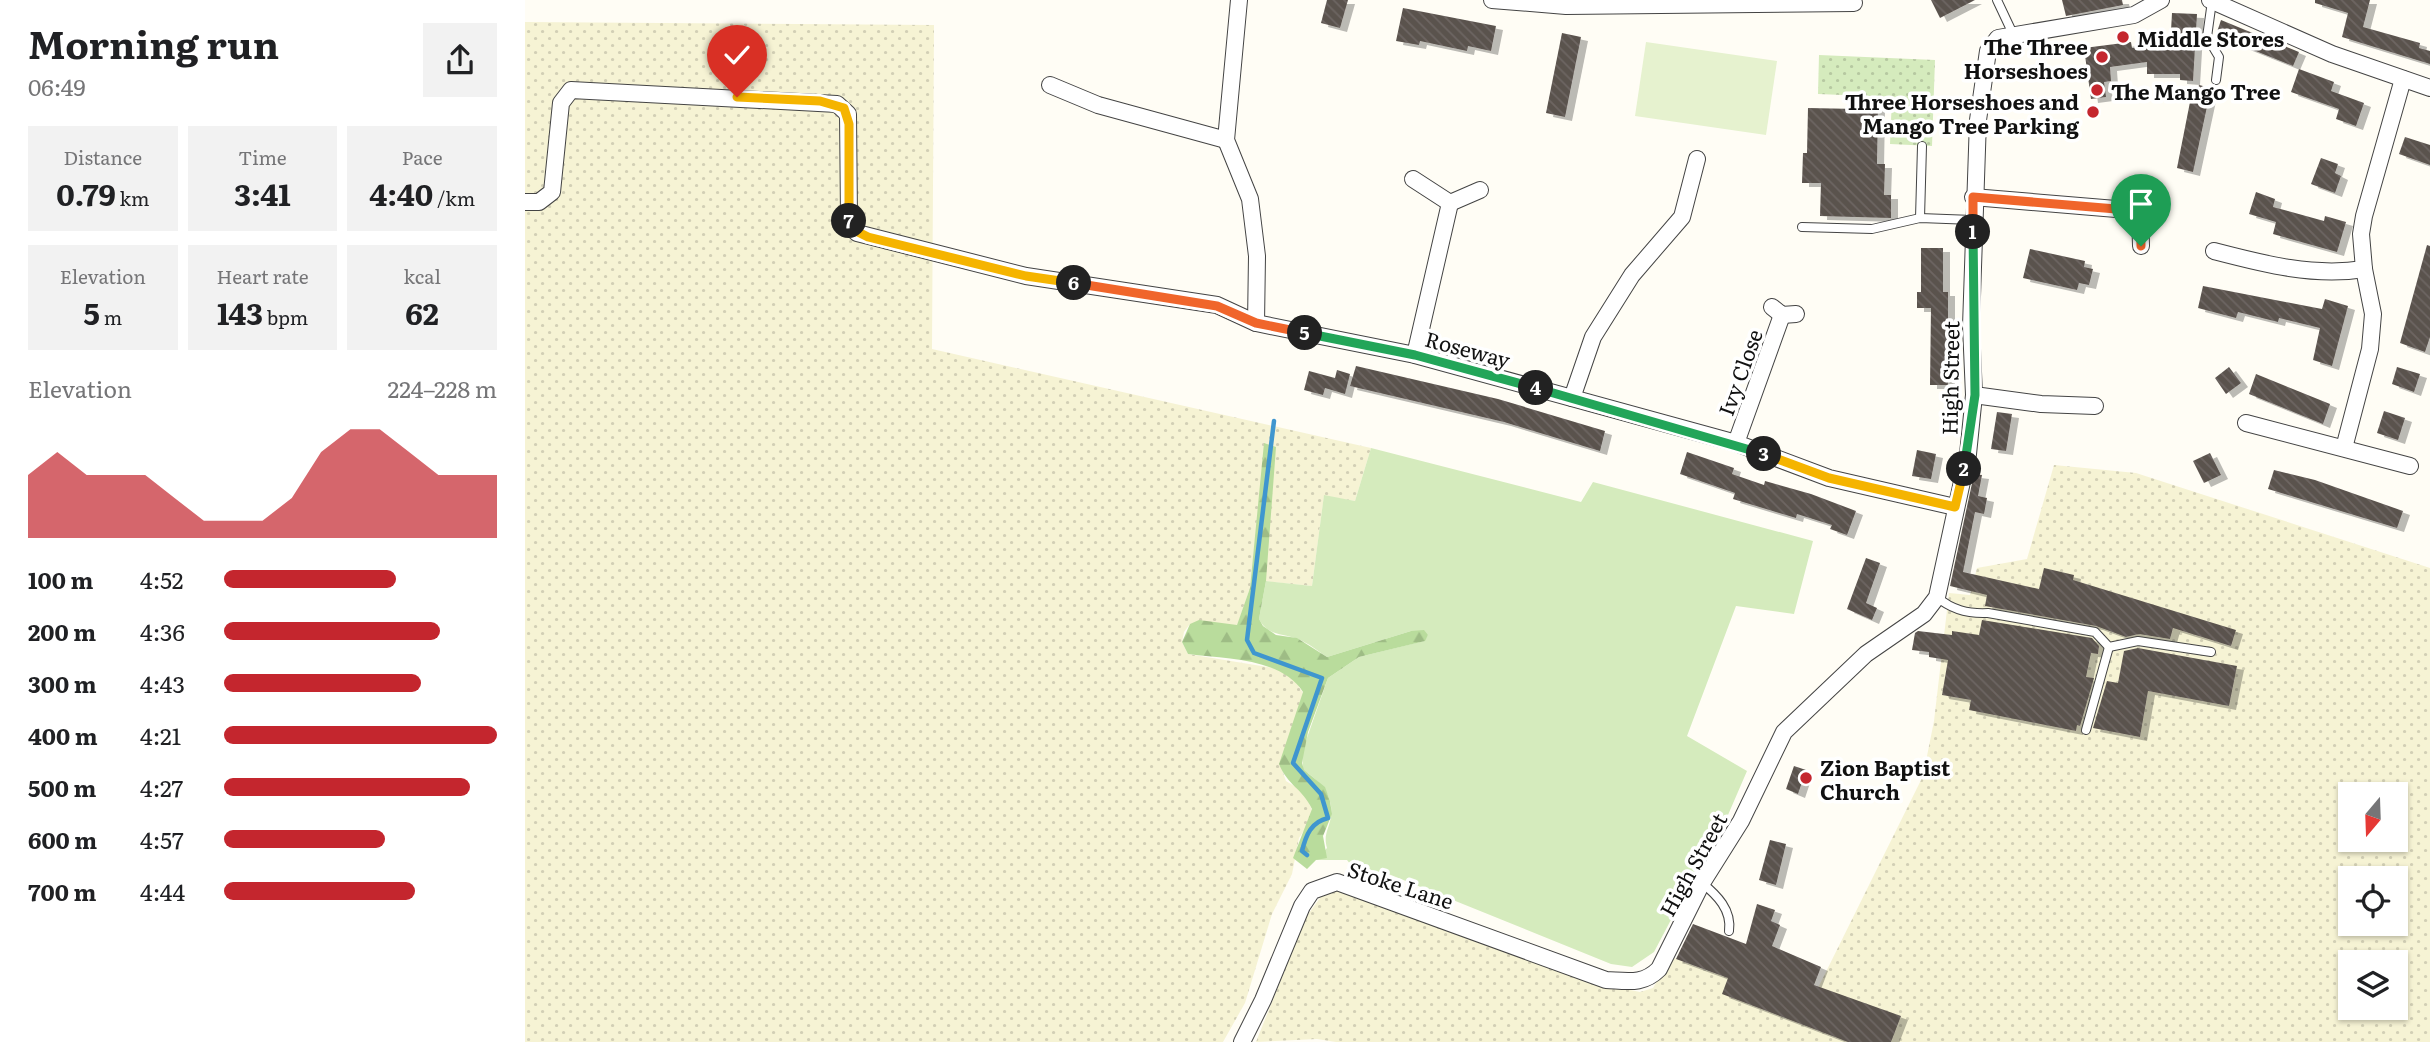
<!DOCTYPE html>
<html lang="en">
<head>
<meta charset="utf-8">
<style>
	body { margin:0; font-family:Literata,serif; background:#f2f2f2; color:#202124; height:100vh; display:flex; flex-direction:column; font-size:26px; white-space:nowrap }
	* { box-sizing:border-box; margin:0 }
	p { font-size:23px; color:#757577 }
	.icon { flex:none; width:38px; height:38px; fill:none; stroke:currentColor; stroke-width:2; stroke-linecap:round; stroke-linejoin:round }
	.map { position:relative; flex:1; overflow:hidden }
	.drawer { display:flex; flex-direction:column; background:#fff; width:525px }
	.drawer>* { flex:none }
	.needle { width:46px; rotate:199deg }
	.fabs { position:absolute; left:1813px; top:782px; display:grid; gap:14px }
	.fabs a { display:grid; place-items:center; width:70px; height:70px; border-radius:0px; background:#fff; box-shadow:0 2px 5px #0004; font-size:35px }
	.pin { position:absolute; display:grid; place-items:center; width:60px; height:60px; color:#fff; margin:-72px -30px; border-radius:50% 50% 50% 0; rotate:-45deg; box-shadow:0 0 7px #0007 }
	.pin .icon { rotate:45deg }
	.km { position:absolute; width:35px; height:35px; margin:-18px; border-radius:50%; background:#222; color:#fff; font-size:19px; line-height:35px; text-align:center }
	.round { display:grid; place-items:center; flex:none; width:74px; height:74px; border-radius:0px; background:#f2f2f2 }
	.summary { display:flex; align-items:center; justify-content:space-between; height:119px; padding:0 28px }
	h1 { font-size:38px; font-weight:700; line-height:52px }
	.figures { display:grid; grid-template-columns:repeat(3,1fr); gap:10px; height:119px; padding:7px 28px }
	.figures div { display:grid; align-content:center; border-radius:0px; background:#f2f2f2; text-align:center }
	.figures b { font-size:30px; font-weight:700 }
	.figures small { font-size:19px; font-weight:400 }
	.figures p { font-size:19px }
	.chart { height:196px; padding:14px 28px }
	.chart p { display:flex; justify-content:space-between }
	.chart svg { width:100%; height:126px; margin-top:7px; fill:#c4262e; opacity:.7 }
	ul { padding:0 28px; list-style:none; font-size:23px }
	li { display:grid; grid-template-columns:112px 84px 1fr; align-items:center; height:52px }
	li i { height:18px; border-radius:9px; background:#c4262e }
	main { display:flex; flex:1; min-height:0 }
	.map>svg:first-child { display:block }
</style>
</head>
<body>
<main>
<section class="drawer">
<div class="summary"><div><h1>Morning run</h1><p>06:49</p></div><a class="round"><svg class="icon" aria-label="share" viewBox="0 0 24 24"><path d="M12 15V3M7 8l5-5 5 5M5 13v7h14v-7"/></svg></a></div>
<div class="figures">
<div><p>Distance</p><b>0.79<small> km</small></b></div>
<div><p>Time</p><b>3:41</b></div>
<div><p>Pace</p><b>4:40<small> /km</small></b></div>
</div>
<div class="figures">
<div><p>Elevation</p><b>5<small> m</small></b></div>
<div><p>Heart rate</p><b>143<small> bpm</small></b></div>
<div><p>kcal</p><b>62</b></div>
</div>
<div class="chart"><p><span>Elevation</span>224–228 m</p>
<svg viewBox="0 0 160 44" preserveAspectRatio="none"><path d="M0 44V22L10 14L20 22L30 22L40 22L50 30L60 38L70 38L80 38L90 30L100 14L110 6L120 6L130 14L140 22L150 22L160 22V44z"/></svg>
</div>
<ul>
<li><b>100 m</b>4:52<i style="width:63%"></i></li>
<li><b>200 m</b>4:36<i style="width:79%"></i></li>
<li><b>300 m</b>4:43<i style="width:72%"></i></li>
<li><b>400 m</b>4:21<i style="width:100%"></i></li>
<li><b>500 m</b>4:27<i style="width:90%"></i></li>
<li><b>600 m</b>4:57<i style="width:59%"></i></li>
<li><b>700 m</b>4:44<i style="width:70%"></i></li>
</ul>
</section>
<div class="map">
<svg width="1905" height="1042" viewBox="0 0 1905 1042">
	<defs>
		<pattern id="farmland-dots" width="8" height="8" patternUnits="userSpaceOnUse" patternTransform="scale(1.75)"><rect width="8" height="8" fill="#f6f3d4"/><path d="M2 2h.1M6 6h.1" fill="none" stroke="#d2cfb5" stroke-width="1.8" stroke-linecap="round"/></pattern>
		<pattern id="forest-firs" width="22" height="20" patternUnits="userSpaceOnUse" patternTransform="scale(1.75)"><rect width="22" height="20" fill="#b9dc9c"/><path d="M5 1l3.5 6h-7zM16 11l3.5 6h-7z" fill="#9ebc85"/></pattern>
		<pattern id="park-dots" width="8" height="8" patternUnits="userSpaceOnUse" patternTransform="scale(1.75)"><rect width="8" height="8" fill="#d5ebbd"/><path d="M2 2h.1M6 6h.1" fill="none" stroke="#b6c8a1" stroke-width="1.8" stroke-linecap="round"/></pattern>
		<pattern id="building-back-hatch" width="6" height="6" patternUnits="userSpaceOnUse" patternTransform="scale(1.75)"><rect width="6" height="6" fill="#5a524d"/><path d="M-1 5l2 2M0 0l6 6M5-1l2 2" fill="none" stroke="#6d6662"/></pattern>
		<filter id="shadow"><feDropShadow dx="7" dy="4" stdDeviation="0" flood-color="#0004"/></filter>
	</defs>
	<rect width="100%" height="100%" fill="#fffdf5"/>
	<g fill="url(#farmland-dots)" fill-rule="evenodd">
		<polygon points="0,22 409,25 407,349 846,448 830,501 799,496 787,586 738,581 740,443 725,588 712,626 665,624 659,632 657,642 663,654 749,668 768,677 778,693 755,764 761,781 779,792 787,810 784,823 774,838 767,874 747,914 720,1003 698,1042 0,1042"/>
		<path d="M 1529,465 L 1611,473 L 1905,568 L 1905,1042 L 811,1042 L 792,1039 L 731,1042 L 781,917 L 801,890 L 812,888 L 1101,989 L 1115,992 L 1128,988 L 1146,957 L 1192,974 L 1204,959 L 1291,992 L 1398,776 L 1409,721 L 1424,593 L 1445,595 L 1452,568 L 1502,559 ZM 1825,794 L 1871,794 L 1871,840 L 1825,840 ZM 1825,878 L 1871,878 L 1871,924 L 1825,924 ZM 1825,962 L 1871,962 L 1871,1008 L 1825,1008 Z"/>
	</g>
	<path fill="#d5ebbd" d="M 846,448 L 1056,502 L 1068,482 L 1288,541 L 1269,614 L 1211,606 L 1162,736 L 1222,771 L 1190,845 L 1169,876 L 1129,952 L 1107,967 L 1086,964 L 866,875 L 826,865 L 822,860 L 791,860 L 802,848 C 798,834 804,830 806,816 C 809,795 794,780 778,770 L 777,752 L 803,678 L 834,657 L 899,641 L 903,635 L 886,631 L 802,657 C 793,651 783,643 773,639 C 757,633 743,636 734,619 L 741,581 L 787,586 L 799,495 L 830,501 Z"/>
	<path fill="url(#forest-firs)" d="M 739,443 L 751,447 L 741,581 L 734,619 L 738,626 L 751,635 L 772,638 L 802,657 L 886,631 L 899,630 L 903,635 L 900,641 L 834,657 L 803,678 L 783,732 L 777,763 L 779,770 L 800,787 L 805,801 L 807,814 L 798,836 L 802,858 L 791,860 L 782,869 L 768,858 L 787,809 C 777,788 763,786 754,764 L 778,692 C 756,658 702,659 663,654 L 657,642 L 665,624 L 674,620 L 712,625 L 725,588 Z"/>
	<polygon fill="url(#park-dots)" points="1294,55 1410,60 1407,146 1365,144 1367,97 1293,94"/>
	<polygon fill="#e6f2cf" points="1121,42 1252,61 1241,135 1110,116"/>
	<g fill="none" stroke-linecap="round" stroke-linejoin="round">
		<path stroke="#3f96cf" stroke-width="4.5" d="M 749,421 L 722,640 L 729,653 L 797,678 L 768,763 L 796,794 L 803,818 C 786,822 781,835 777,851 L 782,855"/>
	</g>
	<g fill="url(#building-back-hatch)" filter="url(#shadow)">
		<polygon points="802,0 823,0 815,28 796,23"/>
		<polygon points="1406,0 1450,0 1415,18"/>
		<polygon points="1537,0 1597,0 1598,5 1541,16"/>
		<polygon points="1790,0 1845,0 1838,27 1895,43 1894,48 1905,51 1905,64 1817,37 1823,13 1790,3"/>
		<polygon points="878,8 971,26 966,51 943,46 942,51 895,41 894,45 871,41"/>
		<polygon points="1647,13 1672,14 1668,81 1655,80 1655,74 1622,74 1622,62 1585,67 1586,81 1579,82 1581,97 1566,99 1559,48 1606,42 1607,48 1645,49"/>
		<polygon points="1696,20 1774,52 1768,66 1691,35"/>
		<polygon points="1037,33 1056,37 1040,117 1021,113"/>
		<polygon points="1774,69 1809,82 1806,91 1839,103 1831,126 1811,119 1814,109 1766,92"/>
		<polygon points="1674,85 1686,88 1668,172 1652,168 1665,102 1668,103"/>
		<polygon points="1333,104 1353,105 1352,164 1360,164 1359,195 1366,195 1366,218 1295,216 1296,183 1277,183 1278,153 1282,153 1283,108 1333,109"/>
		<polygon points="1880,137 1905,145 1905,165 1874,154"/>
		<polygon points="1796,158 1813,164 1810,173 1816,176 1810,193 1786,184"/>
		<polygon points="1731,192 1750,199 1748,207 1799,221 1800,216 1821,222 1812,252 1748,234 1751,222 1724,214"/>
		<polygon points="1902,245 1905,246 1905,337 1900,352 1875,343"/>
		<polygon points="1396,248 1418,248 1418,292 1423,292 1423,385 1405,385 1406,308 1392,308 1392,292 1396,292"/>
		<polygon points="1505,249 1560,261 1559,267 1568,269 1564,285 1554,283 1552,290 1498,278"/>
		<polygon points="1678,286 1797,309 1800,299 1823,306 1807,366 1788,360 1795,328 1754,318 1753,322 1713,312 1711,318 1673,308"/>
		<polygon points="831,366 973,399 1080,431 1075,451 979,422 825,386"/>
		<polygon points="1704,367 1716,383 1701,394 1690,378"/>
		<polygon points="1872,367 1895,374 1889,392 1867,384"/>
		<polygon points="812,370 825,374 820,394 800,388 798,395 779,390 784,371 810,378"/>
		<polygon points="1731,374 1805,404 1798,424 1724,394"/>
		<polygon points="1859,411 1880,418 1873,440 1852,433"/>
		<polygon points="1472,412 1487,414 1481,451 1466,449"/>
		<polygon points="1392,450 1411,454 1406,479 1387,476"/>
		<polygon points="1162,452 1209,468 1207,474 1239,485 1240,481 1286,494 1331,511 1322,535 1305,529 1307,525 1272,514 1271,518 1208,499 1210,493 1155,474"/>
		<polygon points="1685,453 1696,475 1679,483 1668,461"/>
		<polygon points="1749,470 1790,480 1878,511 1872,528 1743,489"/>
		<polygon points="1449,474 1457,475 1453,496 1462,498 1459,514 1450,512 1438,572 1514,589 1519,568 1549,575 1548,580 1711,630 1706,646 1648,628 1645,639 1614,634 1601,637 1571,626 1460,606 1462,595 1425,586"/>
		<polygon points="1341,558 1355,563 1341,603 1352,608 1347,620 1322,609"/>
		<polygon points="1457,620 1567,638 1574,646 1573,654 1566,653 1561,677 1569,678 1555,726 1552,725 1551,731 1444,710 1446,700 1417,695 1423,660 1404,657 1404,652 1387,650 1390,633 1393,631 1427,635 1427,631 1454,635"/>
		<polygon points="1613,648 1712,666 1704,706 1623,691 1615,737 1568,728 1582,681 1593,683 1599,651"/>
		<polygon points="1269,766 1281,770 1273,794 1261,789"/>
		<polygon points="1245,840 1261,844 1251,885 1234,880"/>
		<polygon points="1232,904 1250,910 1246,921 1255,925 1247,946 1296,967 1289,985 1376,1016 1366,1042 1323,1042 1197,994 1203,978 1151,959 1168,924 1221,944"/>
	</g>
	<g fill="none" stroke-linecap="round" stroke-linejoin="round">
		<g stroke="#444" stroke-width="10">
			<g id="lane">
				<polyline points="1472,0 1488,34"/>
				<polyline points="1687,1 1682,37 1694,57 1691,80"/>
				<polyline points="1395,218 1397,146"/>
				<polyline points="1277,227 1347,229 1395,218 1448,220"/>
				<path d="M 1412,597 C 1427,610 1443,614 1463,613 L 1570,632 L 1584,647 L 1613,641 L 1686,652"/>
				<polyline points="1561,730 1584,647"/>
				<path d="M 1177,883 C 1192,895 1207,910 1204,931"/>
			</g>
		</g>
		<g stroke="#444" stroke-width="18">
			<g id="street">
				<polyline points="714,0 701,140 725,199 732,256 731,323"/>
				<polyline points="967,0 1041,6 1329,3"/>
				<polyline points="1685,0 1807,54 1905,88"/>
				<polyline points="525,85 573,105 701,140"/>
				<polyline points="888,179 925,203 955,190"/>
				<polyline points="1448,197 1615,211 1616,246"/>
				<polyline points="0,202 14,202 27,192 36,103 46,90 312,104 323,114 324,217 325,227 332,233 501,276 692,305 731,323 890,355 1211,443 1304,478 1430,507"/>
				<path d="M 1689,251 C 1739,264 1788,277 1839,269"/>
				<polyline points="1247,307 1257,315 1271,314"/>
				<polyline points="890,355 925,203"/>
				<polyline points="1449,395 1516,404 1570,406"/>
				<polyline points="1047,398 1068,337 1107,275 1157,217 1172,159"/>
				<polyline points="1721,423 1885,466"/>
				<polyline points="1211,443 1257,315"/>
				<polyline points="1819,448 1845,349 1848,314 1839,269 1836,234 1839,216 1878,79"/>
				<path d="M 717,1042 L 738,1000 L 777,906 L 787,891 L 812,882 L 1081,980 C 1103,981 1118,985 1134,969 L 1177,883 L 1216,821 L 1259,732 L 1341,654 L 1399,614 L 1412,597 L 1443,454 L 1449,395 L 1446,326 L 1453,120 L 1463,51 L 1473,38 L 1609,15 L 1636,0"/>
			</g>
		</g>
		<use href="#lane" stroke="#fff" stroke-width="8"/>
		<use href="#street" stroke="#fff" stroke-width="16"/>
	</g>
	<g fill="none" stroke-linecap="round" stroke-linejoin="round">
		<g stroke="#fff" stroke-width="14">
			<polyline id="split-1" points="1448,232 1448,197 1615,211 1616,246"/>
		</g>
		<g stroke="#fff" stroke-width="14">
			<polyline id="split-2" points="1439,469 1450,395 1448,232"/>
		</g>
		<g stroke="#fff" stroke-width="14">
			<polyline id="split-3" points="1239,454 1304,478 1430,507 1439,469"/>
		</g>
		<g stroke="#fff" stroke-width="14">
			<polyline id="split-4" points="1011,388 1239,454"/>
		</g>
		<g stroke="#fff" stroke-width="14">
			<polyline id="split-5" points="780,333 890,355 1011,388"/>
		</g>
		<g stroke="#fff" stroke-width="14">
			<polyline id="split-6" points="549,283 692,306 731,323 780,333"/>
		</g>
		<g stroke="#fff" stroke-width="14">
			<polyline id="split-7" points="324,221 325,228 343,237 501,276 549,283"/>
		</g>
		<g stroke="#fff" stroke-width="14">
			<polyline id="split-8" points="212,97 295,101 319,108 324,124 324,221"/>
		</g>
		<use href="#split-1" stroke="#f0652b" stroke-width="9"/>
		<use href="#split-2" stroke="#22a559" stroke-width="9"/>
		<use href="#split-3" stroke="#f5b400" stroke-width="9"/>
		<use href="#split-4" stroke="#22a559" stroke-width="9"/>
		<use href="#split-5" stroke="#22a559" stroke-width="9"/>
		<use href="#split-6" stroke="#f0652b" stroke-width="9"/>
		<use href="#split-7" stroke="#f5b400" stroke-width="9"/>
		<use href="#split-8" stroke="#f5b400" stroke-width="9"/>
	</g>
	<g fill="#c4262e" stroke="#fff" stroke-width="2.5">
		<circle cx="1598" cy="37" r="7"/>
		<circle cx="1577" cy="57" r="7"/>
		<circle cx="1572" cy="90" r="7"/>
		<circle cx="1568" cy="112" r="7"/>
		<circle cx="1281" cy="778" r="7"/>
	</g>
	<g text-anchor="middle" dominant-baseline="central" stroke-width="7" stroke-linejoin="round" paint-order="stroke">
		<g font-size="21" font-weight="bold" fill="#111" stroke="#fff" text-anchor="start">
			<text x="1612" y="37">Middle Stores</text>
			<text x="1563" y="45" text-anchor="end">The Three<tspan x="1563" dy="24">Horseshoes</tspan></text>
			<text x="1586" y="90">The Mango Tree</text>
			<text x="1554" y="100" text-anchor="end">Three Horseshoes and<tspan x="1554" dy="24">Mango Tree Parking</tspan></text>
			<text x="1295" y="766">Zion Baptist<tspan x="1295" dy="24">Church</tspan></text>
		</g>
		<g font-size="21" fill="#111" stroke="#fff">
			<text transform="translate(943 348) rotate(15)">Roseway</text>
			<text transform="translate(1214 372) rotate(-70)">Ivy Close</text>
			<text transform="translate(1424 378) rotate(-89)">High Street</text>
			<text transform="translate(1167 864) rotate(-61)">High Street</text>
			<text transform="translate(876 884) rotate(18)">Stoke Lane</text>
		</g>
	</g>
</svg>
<div class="fabs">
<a><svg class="needle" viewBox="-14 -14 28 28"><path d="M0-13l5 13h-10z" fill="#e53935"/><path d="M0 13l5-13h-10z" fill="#757577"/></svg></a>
<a><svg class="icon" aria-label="locate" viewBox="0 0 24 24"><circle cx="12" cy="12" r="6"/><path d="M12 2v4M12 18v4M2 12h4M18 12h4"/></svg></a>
<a><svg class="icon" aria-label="layers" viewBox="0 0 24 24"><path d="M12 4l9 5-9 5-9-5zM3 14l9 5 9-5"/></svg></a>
</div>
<div class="pin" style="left:1616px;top:246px;background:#1e9e55"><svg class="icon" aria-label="arrive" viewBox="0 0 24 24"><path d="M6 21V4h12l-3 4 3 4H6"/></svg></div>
<div class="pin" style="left:212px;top:97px;background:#d93025"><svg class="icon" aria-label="check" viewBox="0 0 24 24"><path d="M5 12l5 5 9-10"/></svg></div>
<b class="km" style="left:1448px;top:232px">1</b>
<b class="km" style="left:1439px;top:469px">2</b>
<b class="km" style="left:1239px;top:454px">3</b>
<b class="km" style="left:1011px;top:388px">4</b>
<b class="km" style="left:780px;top:333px">5</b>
<b class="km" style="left:549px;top:283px">6</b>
<b class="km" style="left:324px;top:221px">7</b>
</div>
</main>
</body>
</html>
